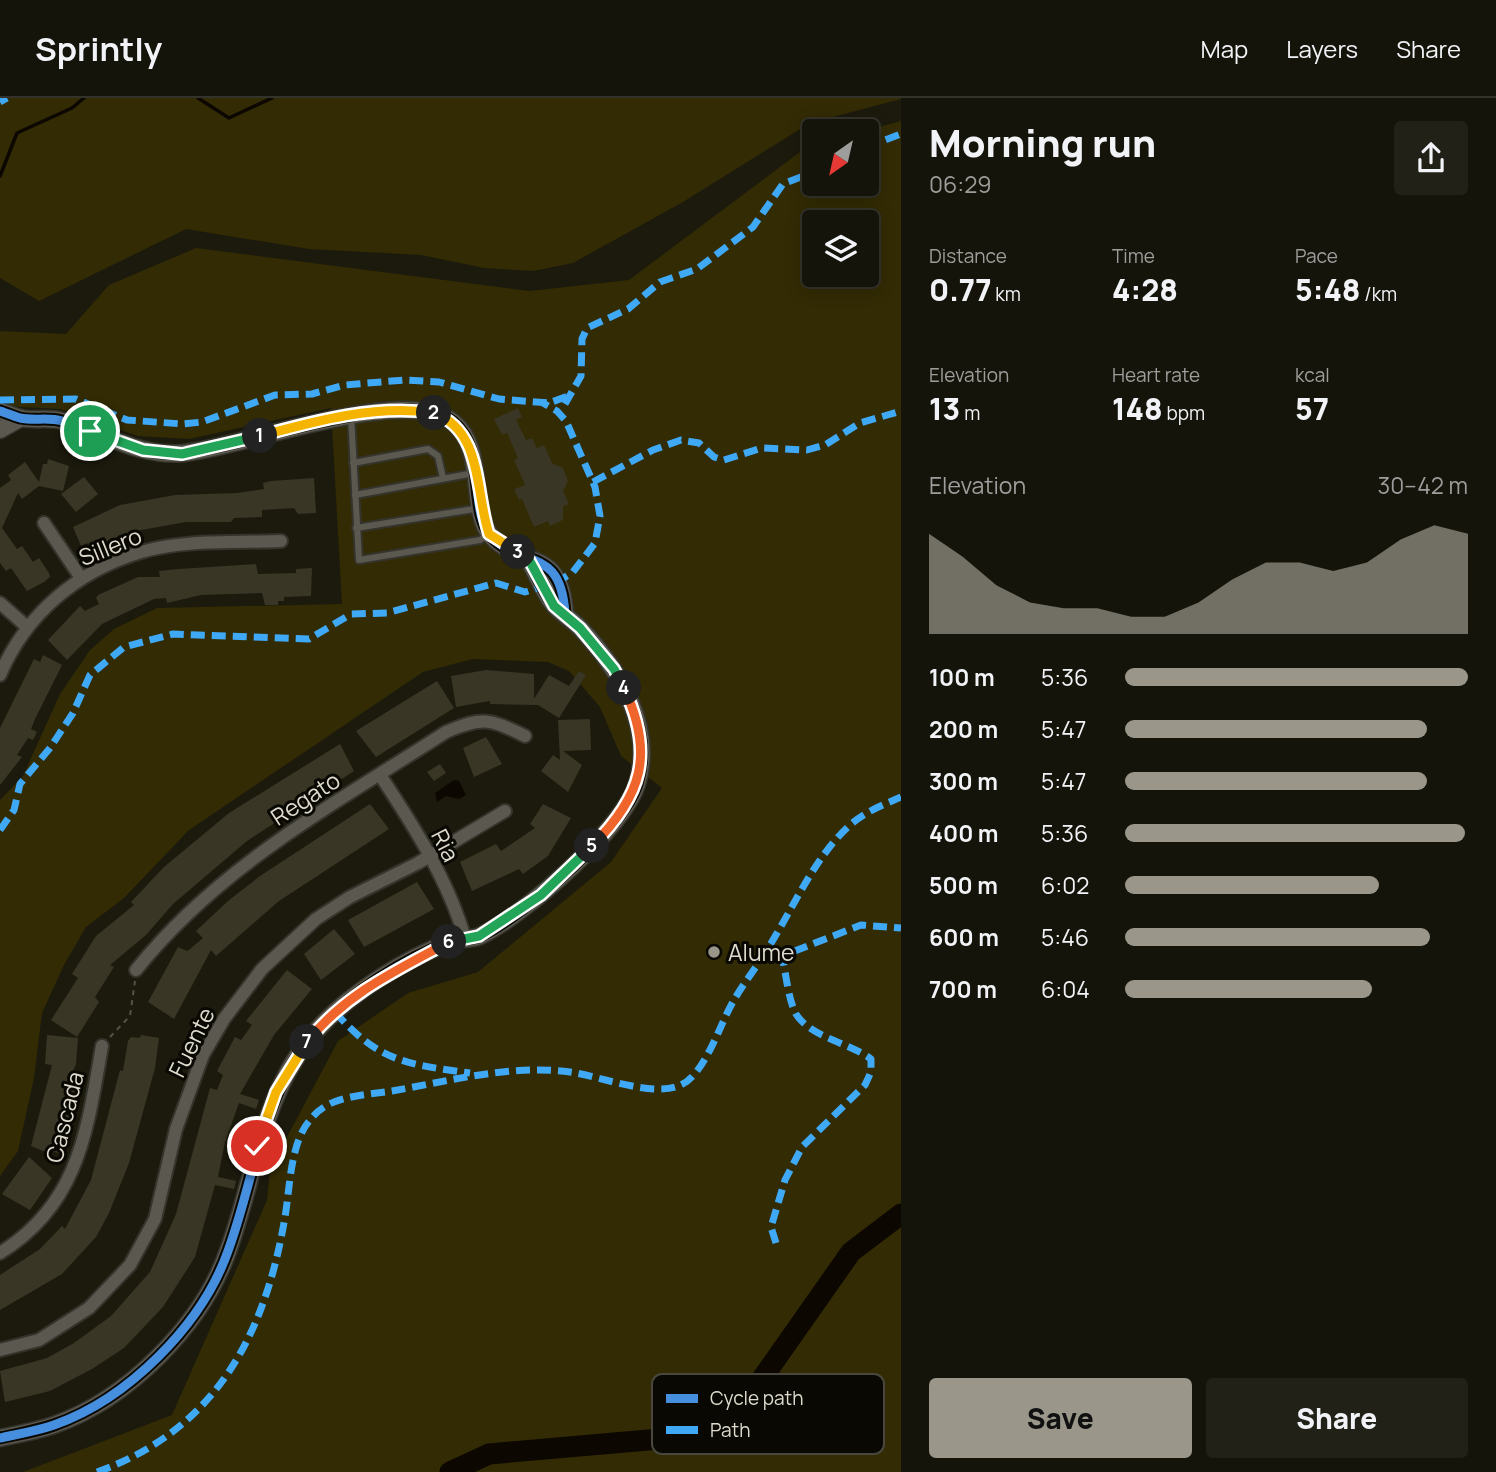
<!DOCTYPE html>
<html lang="en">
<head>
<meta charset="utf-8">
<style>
	body { margin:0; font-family:Manrope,sans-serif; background:#222118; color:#f1f3f6; height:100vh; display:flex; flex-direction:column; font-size:26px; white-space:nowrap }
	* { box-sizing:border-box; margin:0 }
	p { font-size:23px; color:#9d9e9c }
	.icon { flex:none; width:38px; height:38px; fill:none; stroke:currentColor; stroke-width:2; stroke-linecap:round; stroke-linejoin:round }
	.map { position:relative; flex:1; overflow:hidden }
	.drawer { display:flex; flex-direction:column; background:#15140a; width:595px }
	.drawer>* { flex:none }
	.needle { width:46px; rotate:214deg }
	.fabs { position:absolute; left:802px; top:21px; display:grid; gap:14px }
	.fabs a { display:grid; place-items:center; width:77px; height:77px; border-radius:7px; background:#15140a; box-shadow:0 4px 18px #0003,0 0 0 2px #34332b; font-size:35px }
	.pin { position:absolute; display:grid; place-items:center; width:60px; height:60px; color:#fff; margin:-30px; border:4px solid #fff; border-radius:50%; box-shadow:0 2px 7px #0007 }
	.km { position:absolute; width:35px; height:35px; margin:-18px; border-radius:50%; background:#222; color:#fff; font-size:19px; line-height:35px; text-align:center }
	.round { display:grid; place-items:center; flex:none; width:74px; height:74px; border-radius:7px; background:#222118 }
	.overview { display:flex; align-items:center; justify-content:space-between; height:119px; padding:0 28px }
	h1 { font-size:38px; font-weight:800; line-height:52px }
	.figures { display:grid; grid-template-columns:repeat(3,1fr); gap:10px; height:119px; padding:7px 28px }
	.figures div { display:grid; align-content:center }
	.figures b { font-size:30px; font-weight:800 }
	.figures small { font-size:19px; font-weight:400 }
	.figures p { font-size:19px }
	.chart { height:196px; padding:14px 28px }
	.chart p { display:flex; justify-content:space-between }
	.chart svg { width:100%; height:126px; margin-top:7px; fill:#9a978a; opacity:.7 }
	.primary-button { display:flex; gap:14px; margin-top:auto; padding:14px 28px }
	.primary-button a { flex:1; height:80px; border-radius:7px; background:#9a978a; color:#111; font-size:28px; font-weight:800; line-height:80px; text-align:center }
	.primary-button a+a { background:#222118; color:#f1f3f6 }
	ul { padding:0 28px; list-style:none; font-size:23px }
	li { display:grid; grid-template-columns:112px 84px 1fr; align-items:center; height:52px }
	li i { height:18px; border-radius:9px; background:#9a978a }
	header { display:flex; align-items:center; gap:42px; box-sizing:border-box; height:98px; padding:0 35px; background:#15140a; border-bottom:2px solid #34332b }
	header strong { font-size:33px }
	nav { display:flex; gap:38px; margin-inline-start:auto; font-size:24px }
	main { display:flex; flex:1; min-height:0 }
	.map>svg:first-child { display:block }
</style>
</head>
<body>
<header>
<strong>Sprintly</strong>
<nav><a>Map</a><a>Layers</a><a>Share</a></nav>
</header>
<main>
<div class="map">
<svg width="901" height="1374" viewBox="0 0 901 1374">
	<rect width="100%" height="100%" fill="#1c1a0d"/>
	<g fill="#322b04" fill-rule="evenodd">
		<polygon points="0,0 901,0 901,1 810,25 683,104 573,165 533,173 484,170 421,157 309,151 186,131 39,203 0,180"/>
		<path d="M 901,23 L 901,1374 L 23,1374 L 172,1317 L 267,1102 L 270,1071 L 338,943 L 408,895 L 478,874 L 611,764 L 662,690 L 621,658 L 600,609 L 569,573 L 548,564 L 473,561 L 423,574 L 189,732 L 124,800 L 86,829 L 64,867 L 42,915 L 34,980 L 18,1053 L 0,1078 L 0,702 L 23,678 L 60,596 L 90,552 L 114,531 L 157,510 L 342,506 L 331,310 L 189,341 L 138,338 L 60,311 L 0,308 L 0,233 L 66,236 L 109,187 L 196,150 L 530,193 L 629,182 L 808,48 L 814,47 L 814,86 L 866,86 L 864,33 ZM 814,124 L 866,124 L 866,177 L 814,177 Z"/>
	</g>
	<polygon fill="#0d0701" points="454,682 459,683 466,697 459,701 446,698 437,704 435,695"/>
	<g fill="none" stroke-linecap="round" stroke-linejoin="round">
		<g stroke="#0d0701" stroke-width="3.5">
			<polyline points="198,0 229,20 272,0"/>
			<polyline points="0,78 17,35 72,10 84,0"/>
		</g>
		<polyline stroke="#0d0701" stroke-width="21" points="450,1374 489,1356 694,1338 747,1302 851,1154 901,1116"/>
	</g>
	<g fill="#393625">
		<polygon points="518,310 522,319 516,322 526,342 532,340 537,350 544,347 552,365 563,370 568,383 563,393 569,406 563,408 563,422 550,428 548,423 534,429 522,401 519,402 514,391 525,387 514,362 518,360 507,335 502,337 494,321"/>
		<polygon points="48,361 69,368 63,393 39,388 22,401 18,395 2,430 17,451 22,448 33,464 39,460 49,475 50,479 44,484 27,493 11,470 6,473 0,465 0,390 11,382 8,377 25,364 39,384 43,366 47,366"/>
		<polygon points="84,379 98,396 76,414 61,396"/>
		<polygon points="314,380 316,415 298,416 294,410 262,412 262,419 234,420 231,424 186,424 130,434 90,451 87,445 81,448 73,429 120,407 175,397 237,395 264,391 263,385 271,383"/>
		<polygon points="256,466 258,476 296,475 296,471 312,470 311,498 284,499 284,503 278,503 278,507 265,507 262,495 201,497 167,505 166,500 154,501 102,526 67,562 48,542 80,508 85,513 99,506 96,500 98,497 138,479 160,479 159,473 179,471"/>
		<polygon points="43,557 62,567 35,621 31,631 37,634 33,642 28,640 17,657 22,659 0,687 0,630 34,561 40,564"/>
		<polygon points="486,572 534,576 534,601 549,577 569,588 579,573 586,577 559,620 538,607 490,606 490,603 456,609 451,578"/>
		<polygon points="437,583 454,610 376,659 356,633"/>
		<polygon points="590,621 591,652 563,653 582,667 568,694 541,673 553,657 560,662 558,622"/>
		<polygon points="486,639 502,666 474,679 463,650"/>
		<polygon points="340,646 354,673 247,743 173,806 146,837 110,867 114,869 95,899 99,904 77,939 51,922 78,880 72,876 96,838 134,807 131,804 164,769 229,715"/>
		<polygon points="440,666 446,675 434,683 427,674"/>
		<polygon points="370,706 389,731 279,803 216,858 211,852 174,921 148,904 178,849 187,853 190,851 203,840 196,833 228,803 260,778"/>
		<polygon points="543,706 571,720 548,758 523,776 519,771 472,793 460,764 496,746 501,753 535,730 530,726"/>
		<polygon points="417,784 434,811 364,849 348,822"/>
		<polygon points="334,831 355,856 321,882 304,856"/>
		<polygon points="287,872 312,891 274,937 240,996 259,1002 256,1011 239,1005 225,1044 218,1079 236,1083 234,1091 215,1087 195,1159 163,1209 124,1250 92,1271 50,1293 5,1304 0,1273 47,1260 74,1245 111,1218 150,1174 176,1116 210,990 217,992 223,977 217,973 235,939 241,942 252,927 246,923"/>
		<polygon points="47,937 78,940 76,966 70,981 80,984 62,1056 51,1053 50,1056 31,1048 52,967 45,966"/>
		<polygon points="141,937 159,940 155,970 129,1065 109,1115 96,1139 62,1176 0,1212 0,1177 40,1151 62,1128 65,1131 91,1082 120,972 123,973 128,943 131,939 140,940"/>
		<polygon points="29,1059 52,1080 30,1112 2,1096"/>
	</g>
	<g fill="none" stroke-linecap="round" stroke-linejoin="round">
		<g stroke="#35342c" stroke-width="10">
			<g id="service">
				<polyline points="351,318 359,462 480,442 488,437"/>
				<polyline points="353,365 428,351 438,358 443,380"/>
				<polyline points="355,397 474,375"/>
				<polyline points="356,430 480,410"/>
			</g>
		</g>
		<g stroke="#35342c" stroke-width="16">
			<g id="minor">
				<polyline points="44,425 81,480"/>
				<polyline points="0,505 26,528"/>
				<path d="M 0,577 C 26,516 77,473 141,454 C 185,441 236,445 281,443"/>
				<path d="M 380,677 C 413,727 449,783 465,841"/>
				<path d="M 136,872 C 219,768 336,705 446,634 C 483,618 490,621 525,638"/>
				<path d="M 0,1155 C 79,1106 87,1033 102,948"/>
				<polyline points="0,1252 39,1242 89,1210 130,1167 155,1121 176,1031 203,957 224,921 262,871 316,821 350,799 418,765 505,713"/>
			</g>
		</g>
		<g stroke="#35342c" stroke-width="19">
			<g id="tertiary">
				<path d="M 0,313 C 7,315 13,318 20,320 C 34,323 49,319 62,323 C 102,334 141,360 184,355 C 244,349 406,286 453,324 C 487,351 468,412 491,438 C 522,472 561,447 565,516"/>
				<polyline points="0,332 21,320"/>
				<path d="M 0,1340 C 18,1336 37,1333 54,1327 C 128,1301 202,1227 228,1153 C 256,1077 261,995 317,932 C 349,896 404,861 450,844 C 459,840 471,842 480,838 C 523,818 623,731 637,686 C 655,629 618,570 581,531 C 573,522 560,515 553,506 C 542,492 535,473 527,458"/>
			</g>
		</g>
		<polyline stroke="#54534a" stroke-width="2" stroke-dasharray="5 5" stroke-linecap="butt" points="110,939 130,918 135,883"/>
		<use href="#service" stroke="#5b594f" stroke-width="6"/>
		<use href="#minor" stroke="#5b594f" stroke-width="12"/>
		<use href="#tertiary" stroke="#5b594f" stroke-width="16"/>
		<g stroke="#3fa9f5" stroke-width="7" stroke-dasharray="14 7" stroke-linecap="butt">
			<polyline points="0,4 7,0"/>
			<polyline points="866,49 901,36"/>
			<polyline points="0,302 76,301 127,322 183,326 202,324 275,297 312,296 345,287 404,282 439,284 499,301 549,305 568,298"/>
			<polyline points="565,306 581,278 582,241 587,230 628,211 660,184 697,171 753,129 783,86 814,74"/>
			<polyline points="593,384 653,352 681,342 699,345 714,359 724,362 762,350 807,352 825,347 860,325 901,313"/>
			<polyline points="0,732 14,712 20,686 50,650 73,615 90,577 124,549 173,536 309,541 351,516 387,515 496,485 525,494 559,483 573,474 595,445 600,418 595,389 566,323 557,313 543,305"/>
			<polyline points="775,854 782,858 861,827 901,830"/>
			<path d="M 335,914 C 379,964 406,966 470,975"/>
			<path d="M 776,1145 L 771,1129 L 785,1082 L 802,1049 L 865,987 L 871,974 L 871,961 C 850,945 810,939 796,916 C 788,901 786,875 782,858"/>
			<path d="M 97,1374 C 215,1332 265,1238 285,1119 C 290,1090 290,1045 310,1022 C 316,1014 324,1008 334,1004 C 352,997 373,996 392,993 C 449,983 512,966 570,974 C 599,978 654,1000 681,987 C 706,975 720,925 734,902 C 745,883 759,866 770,847 C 794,808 815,759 849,728 C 864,714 883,707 901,699"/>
		</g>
		<g stroke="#090802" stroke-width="13">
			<g id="cycleway">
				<path d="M 0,313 C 7,315 13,318 20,320 C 34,323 49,319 62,323 C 102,334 141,360 184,355 C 244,349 406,286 453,324 C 487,351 468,412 491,438 C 522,472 561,447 565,516"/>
				<path d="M 0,1340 C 18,1336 37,1333 54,1327 C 128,1301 202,1227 228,1153 C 256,1077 261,995 317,932 C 349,896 404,861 450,844 C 459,840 471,842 480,838 C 523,818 623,731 637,686 C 655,629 618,570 581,531 C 573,522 560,515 553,506 C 542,492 535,473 527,458"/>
			</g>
		</g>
		<use href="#cycleway" stroke="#468fdf" stroke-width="9"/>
	</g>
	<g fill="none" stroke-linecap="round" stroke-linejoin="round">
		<g stroke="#fff" stroke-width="14">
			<polyline id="split-1" points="90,333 143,352 182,356 260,338"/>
		</g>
		<g stroke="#fff" stroke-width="14">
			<path id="split-2" d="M 260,338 C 315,323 377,306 434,315"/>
		</g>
		<g stroke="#fff" stroke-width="14">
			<path id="split-3" d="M 434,315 C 483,333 475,394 489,436 L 518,454"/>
		</g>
		<g stroke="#fff" stroke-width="14">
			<polyline id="split-4" points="518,454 527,458 554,508 580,530 614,571 624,590"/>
		</g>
		<g stroke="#fff" stroke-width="14">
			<path id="split-5" d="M 592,748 C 642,698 655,656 624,590"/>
		</g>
		<g stroke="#fff" stroke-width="14">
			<polyline id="split-6" points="449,844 479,838 541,797 592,748"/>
		</g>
		<g stroke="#fff" stroke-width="14">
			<path id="split-7" d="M 307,944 C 345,896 397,872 449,844"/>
		</g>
		<g stroke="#fff" stroke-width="14">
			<polyline id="split-8" points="257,1048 276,994 307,944"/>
		</g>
		<use href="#split-1" stroke="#22a559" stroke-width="9"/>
		<use href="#split-2" stroke="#f5b400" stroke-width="9"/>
		<use href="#split-3" stroke="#f5b400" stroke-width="9"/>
		<use href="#split-4" stroke="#22a559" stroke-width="9"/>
		<use href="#split-5" stroke="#f0652b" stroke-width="9"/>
		<use href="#split-6" stroke="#22a559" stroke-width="9"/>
		<use href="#split-7" stroke="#f0652b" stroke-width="9"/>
		<use href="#split-8" stroke="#f5b400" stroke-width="9"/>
	</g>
	<circle fill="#9a978a" stroke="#090802" stroke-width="2.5" cx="714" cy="854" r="7"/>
	<g text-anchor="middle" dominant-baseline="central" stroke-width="6" stroke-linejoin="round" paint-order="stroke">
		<g font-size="23" fill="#dedbce" stroke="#090802">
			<text transform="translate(110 448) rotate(-22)">Sillero</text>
			<text transform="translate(305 700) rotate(-33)">Regato</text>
			<text transform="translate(446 747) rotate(63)">Ria</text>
			<text transform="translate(191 944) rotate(-64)">Fuente</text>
			<text transform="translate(64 1019) rotate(-76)">Cascada</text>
		</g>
		<g font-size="23" fill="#dedbce" stroke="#090802" text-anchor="start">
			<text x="728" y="854">Alume</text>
		</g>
	</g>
	<rect x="652" y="1276" width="232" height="80" rx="10" fill="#090802" stroke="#49473f" stroke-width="2"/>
	<rect x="666" y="1296" width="32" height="9" fill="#468fdf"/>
	<rect x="666" y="1328" width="32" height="8" fill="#3fa9f5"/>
	<g font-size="19" fill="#dedbce">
		<text x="710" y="1307">Cycle path</text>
		<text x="710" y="1339">Path</text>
	</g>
</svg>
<div class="fabs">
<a><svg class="needle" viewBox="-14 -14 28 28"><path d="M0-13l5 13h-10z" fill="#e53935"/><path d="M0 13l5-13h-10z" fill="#9d9e9c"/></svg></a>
<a><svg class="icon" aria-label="layers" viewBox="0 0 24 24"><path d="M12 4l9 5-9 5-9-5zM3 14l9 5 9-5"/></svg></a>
</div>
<div class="pin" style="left:90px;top:333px;background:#1e9e55"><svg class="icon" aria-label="arrive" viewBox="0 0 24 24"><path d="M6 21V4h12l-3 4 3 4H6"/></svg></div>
<div class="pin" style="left:257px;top:1048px;background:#d93025"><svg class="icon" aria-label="check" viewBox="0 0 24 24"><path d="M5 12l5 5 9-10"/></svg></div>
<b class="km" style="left:260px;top:338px">1</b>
<b class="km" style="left:434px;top:315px">2</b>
<b class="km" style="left:518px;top:454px">3</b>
<b class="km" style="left:624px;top:590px">4</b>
<b class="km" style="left:592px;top:748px">5</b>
<b class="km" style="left:449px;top:844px">6</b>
<b class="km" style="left:307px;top:944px">7</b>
</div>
<section class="drawer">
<div class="overview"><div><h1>Morning run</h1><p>06:29</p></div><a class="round"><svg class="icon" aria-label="share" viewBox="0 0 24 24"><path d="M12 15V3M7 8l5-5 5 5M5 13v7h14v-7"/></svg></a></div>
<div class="figures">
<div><p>Distance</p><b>0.77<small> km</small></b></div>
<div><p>Time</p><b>4:28</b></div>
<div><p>Pace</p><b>5:48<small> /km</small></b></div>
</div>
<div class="figures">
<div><p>Elevation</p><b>13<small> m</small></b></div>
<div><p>Heart rate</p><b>148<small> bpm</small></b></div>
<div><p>kcal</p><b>57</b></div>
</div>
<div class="chart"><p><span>Elevation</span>30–42 m</p>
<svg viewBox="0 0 160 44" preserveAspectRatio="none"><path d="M0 44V9L10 17L20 27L30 33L40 35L50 35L60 38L70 38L80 33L90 25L100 19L110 19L120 22L130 19L140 11L150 6L160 9V44z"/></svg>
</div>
<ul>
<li><b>100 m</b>5:36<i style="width:100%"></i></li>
<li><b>200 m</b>5:47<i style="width:88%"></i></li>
<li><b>300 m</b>5:47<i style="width:88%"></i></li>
<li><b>400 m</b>5:36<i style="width:99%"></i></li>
<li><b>500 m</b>6:02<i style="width:74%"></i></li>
<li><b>600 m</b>5:46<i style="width:89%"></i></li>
<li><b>700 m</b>6:04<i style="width:72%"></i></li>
</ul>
<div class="primary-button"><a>Save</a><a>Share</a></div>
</section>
</main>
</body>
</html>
